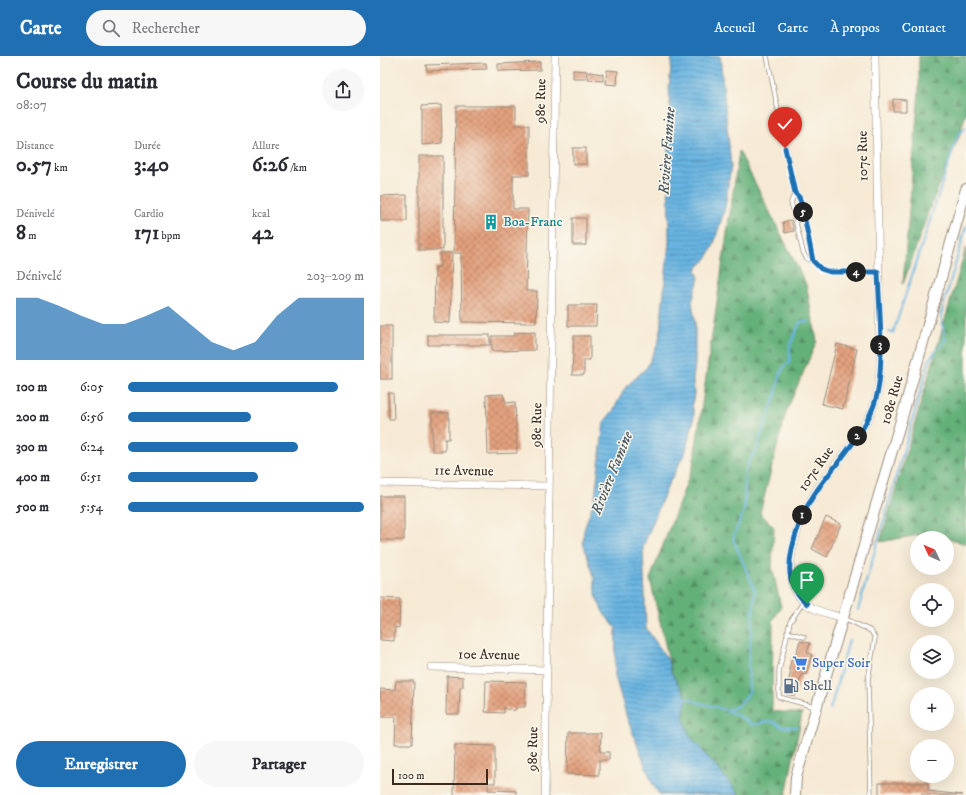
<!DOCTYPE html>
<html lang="fr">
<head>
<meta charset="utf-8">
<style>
	body { margin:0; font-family:"IM FELL DW Pica",serif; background:#f7f7f7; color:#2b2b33; height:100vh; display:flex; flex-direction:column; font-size:15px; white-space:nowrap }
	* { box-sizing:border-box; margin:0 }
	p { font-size:13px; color:#7c7c81 }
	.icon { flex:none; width:22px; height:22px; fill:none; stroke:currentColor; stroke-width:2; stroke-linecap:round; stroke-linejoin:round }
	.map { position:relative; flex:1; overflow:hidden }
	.sheet { display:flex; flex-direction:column; background:#fff; width:380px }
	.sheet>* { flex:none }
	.needle { width:26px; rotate:314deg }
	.buttons { position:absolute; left:530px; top:475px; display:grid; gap:8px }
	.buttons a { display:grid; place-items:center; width:44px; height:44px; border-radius:50%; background:#fff; box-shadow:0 4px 16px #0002; font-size:20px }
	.scale { position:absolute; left:12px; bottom:10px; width:96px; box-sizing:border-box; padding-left:4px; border:2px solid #3b2a1e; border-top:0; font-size:11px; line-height:14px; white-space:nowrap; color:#3b2a1e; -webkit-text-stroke:3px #fbf7ec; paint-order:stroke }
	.pin { position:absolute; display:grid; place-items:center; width:34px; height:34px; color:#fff; margin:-41px -17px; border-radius:50% 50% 50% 0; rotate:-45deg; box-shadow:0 0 4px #0007 }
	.pin .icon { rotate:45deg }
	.km { position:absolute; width:20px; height:20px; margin:-10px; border-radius:50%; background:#222; color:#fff; font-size:11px; line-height:20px; text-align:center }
	.round { display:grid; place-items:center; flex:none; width:42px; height:42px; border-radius:21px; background:#f7f7f7 }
	.headline { display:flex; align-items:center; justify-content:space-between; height:68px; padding:0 16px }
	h1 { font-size:22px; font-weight:700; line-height:30px }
	.figures { display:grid; grid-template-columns:repeat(3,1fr); gap:6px; height:68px; padding:4px 16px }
	.figures div { display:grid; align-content:center }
	.figures b { font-size:20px; font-weight:700 }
	.figures small { font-size:11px; font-weight:400 }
	.figures p { font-size:11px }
	.chart { height:112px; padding:8px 16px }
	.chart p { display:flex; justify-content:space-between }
	.chart svg { width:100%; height:72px; margin-top:4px; fill:#1f6fb2; opacity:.7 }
	.action { display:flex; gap:8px; margin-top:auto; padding:8px 16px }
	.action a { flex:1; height:46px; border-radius:24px; background:#1f6fb2; color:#fff; font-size:16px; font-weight:700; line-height:46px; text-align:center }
	.action a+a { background:#f7f7f7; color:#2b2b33 }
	ul { padding:0 16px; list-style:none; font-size:13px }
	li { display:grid; grid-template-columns:64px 48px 1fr; align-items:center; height:30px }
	li i { height:10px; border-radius:5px; background:#1f6fb2 }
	header { display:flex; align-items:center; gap:24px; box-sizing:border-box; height:56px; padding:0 20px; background:#1f6fb2; color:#fff }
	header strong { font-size:19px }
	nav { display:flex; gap:22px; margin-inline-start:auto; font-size:14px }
	.search { width:280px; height:36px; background:#f7f7f7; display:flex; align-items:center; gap:10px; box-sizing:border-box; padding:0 14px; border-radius:22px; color:#7c7c81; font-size:15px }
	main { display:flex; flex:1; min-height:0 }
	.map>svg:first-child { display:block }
</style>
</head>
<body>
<header>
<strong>Carte</strong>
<div class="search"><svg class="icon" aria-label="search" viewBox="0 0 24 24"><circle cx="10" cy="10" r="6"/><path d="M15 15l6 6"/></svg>Rechercher</div>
<nav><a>Accueil</a><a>Carte</a><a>À propos</a><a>Contact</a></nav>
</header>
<main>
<section class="sheet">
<div class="headline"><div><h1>Course du matin</h1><p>08:07</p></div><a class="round"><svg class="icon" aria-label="share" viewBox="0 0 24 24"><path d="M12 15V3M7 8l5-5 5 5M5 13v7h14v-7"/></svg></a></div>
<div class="figures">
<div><p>Distance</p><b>0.57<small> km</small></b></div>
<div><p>Durée</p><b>3:40</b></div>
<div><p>Allure</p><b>6:26<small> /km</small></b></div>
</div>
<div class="figures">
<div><p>Dénivelé</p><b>8<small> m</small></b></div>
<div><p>Cardio</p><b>171<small> bpm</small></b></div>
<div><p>kcal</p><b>42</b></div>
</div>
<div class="chart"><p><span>Dénivelé</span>203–209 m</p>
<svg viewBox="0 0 160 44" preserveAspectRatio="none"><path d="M0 44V6L10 6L20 11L30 17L40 22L50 22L60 17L70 11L80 22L90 33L100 38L110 33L120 17L130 6L140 6L150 6L160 6V44z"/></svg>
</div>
<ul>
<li><b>100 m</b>6:05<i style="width:89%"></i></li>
<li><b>200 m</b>6:56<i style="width:52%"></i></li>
<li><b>300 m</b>6:24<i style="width:72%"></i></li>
<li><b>400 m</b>6:51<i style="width:55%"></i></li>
<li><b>500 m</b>5:54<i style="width:100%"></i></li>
</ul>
<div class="action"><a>Enregistrer</a><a>Partager</a></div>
</section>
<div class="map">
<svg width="586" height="739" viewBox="0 0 586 739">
	<defs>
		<pattern id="forest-firs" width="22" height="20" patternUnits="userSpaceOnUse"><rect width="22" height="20" fill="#63b079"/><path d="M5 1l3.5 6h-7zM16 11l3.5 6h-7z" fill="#538f63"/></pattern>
		<pattern id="water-rules" width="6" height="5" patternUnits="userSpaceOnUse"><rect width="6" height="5" fill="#68b4e1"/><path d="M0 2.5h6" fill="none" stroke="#5793b6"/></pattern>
		<pattern id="building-cross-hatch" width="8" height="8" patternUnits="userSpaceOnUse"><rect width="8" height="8" fill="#e3a17e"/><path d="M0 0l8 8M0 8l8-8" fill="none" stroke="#b98367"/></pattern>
	</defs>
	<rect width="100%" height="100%" fill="#fbf7ec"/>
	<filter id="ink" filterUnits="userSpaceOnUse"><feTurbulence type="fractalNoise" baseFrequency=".025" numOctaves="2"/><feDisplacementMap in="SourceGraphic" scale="8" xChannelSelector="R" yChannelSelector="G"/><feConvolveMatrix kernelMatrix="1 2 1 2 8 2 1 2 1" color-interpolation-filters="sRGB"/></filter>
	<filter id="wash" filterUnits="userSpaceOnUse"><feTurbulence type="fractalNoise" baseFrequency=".012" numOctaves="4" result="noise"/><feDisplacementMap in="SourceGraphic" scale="16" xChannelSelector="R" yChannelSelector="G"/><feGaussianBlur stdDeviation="0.9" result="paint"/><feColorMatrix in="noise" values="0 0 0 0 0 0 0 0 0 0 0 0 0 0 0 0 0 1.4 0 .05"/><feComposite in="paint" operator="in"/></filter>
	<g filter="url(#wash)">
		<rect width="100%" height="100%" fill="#f6ead5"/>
		<g fill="url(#forest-firs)" stroke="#4f6d4c">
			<polygon points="539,0 586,0 586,57 579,81 550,151 523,228 539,34"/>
			<polygon points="359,95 426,228 437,285 406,356 380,457 394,471 392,511 401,551 393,564 392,655 422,658 406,739 360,739 310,680 303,660 307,642 292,618 270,523 313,410"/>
			<polygon points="586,192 586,488 550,477 500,486"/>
		</g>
		<polygon fill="url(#water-rules)" stroke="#526f80" points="292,0 340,0 351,110 345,152 333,191 325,205 316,213 319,222 312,246 315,265 315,307 313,324 314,338 312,348 314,359 313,367 305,397 288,429 263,491 266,572 288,604 292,618 307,642 303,660 310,680 360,739 280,739 273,729 247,662 235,620 236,572 224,558 217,543 214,520 203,487 204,474 215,441 224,366 233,355 245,332 267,311 279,285 289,186 288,97 291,63 289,32"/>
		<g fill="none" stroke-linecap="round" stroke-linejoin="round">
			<g stroke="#68b4e1" stroke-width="2">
				<polyline points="509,276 513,277 578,79 586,71"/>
				<polyline points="478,554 550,302 565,285 561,258 586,171"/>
				<path d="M 306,642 C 310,642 313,645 317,646 C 338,652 355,655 372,669 L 391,665 L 402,671 L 417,671"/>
				<polyline points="348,654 358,650 369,637 368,610 375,534 353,483 365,451 364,420 368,407 376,394 395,341 402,313 410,305 410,290 420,266 429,266"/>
				<polyline points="450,654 469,584"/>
			</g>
		</g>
		<g id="blocks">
			<g fill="url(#building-cross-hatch)">
				<polygon points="160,6 160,14 118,15 118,8"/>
				<polygon points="106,7 107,13 47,15 46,9"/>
				<polygon points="193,14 207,15 206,23 193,23"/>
				<polygon points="227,14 238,15 237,29 226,28"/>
				<polygon points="209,16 223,18 223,25 208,24"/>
				<polygon points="513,43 526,44 526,55 513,55"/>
				<polygon points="61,49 62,87 42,89 42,50"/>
				<polygon points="76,50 136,50 136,69 149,69 149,119 133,119 133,153 148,153 146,235 157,235 156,267 82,266 81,197 74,197"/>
				<rect x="193" y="92" width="13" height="16"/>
				<rect x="39" y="100" width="24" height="94"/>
				<polygon points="27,139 27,165 1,165 0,140"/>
				<rect x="193" y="162" width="13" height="27"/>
				<polygon points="411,164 414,175 405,177 403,166"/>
				<polygon points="60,197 72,197 70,267 54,266 55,211 60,211"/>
				<polygon points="188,249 217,249 216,270 188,270"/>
				<rect x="0" y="270" width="12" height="53"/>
				<polygon points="155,276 155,294 112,295 112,280 134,280 134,277"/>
				<rect x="48" y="279" width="62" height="10"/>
				<polygon points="194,280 210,280 210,304 204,304 204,319 192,319"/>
				<polygon points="457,288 477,293 463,353 442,348"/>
				<polygon points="8,337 13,337 14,363 9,363"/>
				<polygon points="123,338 126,347 135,346 137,397 108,398 106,339"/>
				<polygon points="52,357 69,357 69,383 65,383 65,395 52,395"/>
				<rect x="0" y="440" width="24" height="44"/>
				<polygon points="446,461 461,468 447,501 432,493"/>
				<polygon points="0,542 20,543 19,572 15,571 14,585 0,584"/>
				<polygon points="420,585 430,587 427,597 432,598 426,619 422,618 415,640 406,638 411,614 409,613 412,601 415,602"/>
				<polygon points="67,620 83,621 83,631 80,632 79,658 66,658"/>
				<polygon points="16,625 34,625 32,688 15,688 16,661 0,661 0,633 15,634"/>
				<polygon points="106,625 146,626 145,651 137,651 134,655 130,652 128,654 124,651 124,657 105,656"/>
				<polygon points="188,677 221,677 220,696 229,696 229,704 219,704 219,719 187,718"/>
				<polygon points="75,689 115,690 115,727 108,727 108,734 136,735 136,739 74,739"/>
				<polygon points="499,727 548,727 548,735 583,739 499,739"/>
			</g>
		</g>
	</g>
	<g filter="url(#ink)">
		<use href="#blocks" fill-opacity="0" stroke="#988a7a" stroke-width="1"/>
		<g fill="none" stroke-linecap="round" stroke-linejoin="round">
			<g stroke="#988a7a" stroke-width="5">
				<g id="service">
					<polyline points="387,0 415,137 411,146 423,196 427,203 433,205 441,213 450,216 499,216"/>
					<polyline points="415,137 419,141 422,149 433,205"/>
					<polyline points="424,545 410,566 399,615 399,641 435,651"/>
					<polyline points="464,562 491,575 495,582 488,624 491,739"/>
					<polyline points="407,576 424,581"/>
				</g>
			</g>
			<g stroke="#988a7a" stroke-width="8">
				<g id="minor">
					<polyline points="0,427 168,430"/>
					<path d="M 463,562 C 451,558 436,556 426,548 C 410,534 408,516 412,496 C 417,471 425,450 440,429 C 459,404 483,379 494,349 C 501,331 500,308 500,289 L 495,0"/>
					<polyline points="51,611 167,614"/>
					<polyline points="165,739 175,0"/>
				</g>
			</g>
			<g stroke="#988a7a" stroke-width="12">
				<polyline id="secondary" points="415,739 416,721 524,354 586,133"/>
			</g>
			<use href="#service" stroke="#fff" stroke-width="3.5"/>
			<use href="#minor" stroke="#fff" stroke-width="7"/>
			<use href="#secondary" stroke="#fff" stroke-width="10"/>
		</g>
	</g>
	<g fill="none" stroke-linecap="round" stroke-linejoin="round" filter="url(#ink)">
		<g stroke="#fff" stroke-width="8">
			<path id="route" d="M 405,92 L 415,137 L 419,141 L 422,149 L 433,205 L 441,213 L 450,216 L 498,216 C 499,251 506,317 494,349 C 483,379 459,404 440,430 C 426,449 417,470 412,493 C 407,517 409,531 427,548"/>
		</g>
		<use href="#route" stroke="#1f6fb2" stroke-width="5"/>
	</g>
	<defs>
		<g id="building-bare" transform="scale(1.2)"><path d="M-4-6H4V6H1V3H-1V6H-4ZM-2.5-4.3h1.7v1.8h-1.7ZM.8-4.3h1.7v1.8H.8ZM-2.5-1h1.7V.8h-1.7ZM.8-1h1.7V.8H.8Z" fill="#0f9aa8" stroke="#fbf7ec" stroke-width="2.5" paint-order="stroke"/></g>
		<g id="supermarket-bare" transform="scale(1.2)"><path d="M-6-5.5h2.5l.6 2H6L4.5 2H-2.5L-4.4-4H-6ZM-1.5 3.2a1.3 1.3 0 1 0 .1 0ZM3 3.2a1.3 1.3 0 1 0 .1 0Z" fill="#3f7fe0" stroke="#fbf7ec" stroke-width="2.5" paint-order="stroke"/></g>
		<g id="fuel-bare" transform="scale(1.2)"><path d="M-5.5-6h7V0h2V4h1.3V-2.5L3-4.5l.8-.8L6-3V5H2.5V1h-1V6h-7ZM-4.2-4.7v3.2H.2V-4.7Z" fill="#5c6f8a" stroke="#fbf7ec" stroke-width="2.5" paint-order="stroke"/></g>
	</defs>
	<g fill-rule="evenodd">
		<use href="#building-bare" x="111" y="166"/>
		<use href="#supermarket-bare" x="420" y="607"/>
		<use href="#fuel-bare" x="411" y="630"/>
	</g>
	<g text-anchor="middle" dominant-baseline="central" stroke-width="3" stroke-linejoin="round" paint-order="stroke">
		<g font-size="14" fill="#3b2a1e" stroke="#fbf7ec">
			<text transform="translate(161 45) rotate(-89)">98e Rue</text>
			<text transform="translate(483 100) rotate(-91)">107e Rue</text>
			<text transform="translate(512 344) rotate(-74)">108e Rue</text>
			<text transform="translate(157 369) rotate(-89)">98e Rue</text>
			<text transform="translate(436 413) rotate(-55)">107e Rue</text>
			<text transform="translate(84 415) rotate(1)">11e Avenue</text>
			<text transform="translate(109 599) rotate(1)">10e Avenue</text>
			<text transform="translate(153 693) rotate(-89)">98e Rue</text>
		</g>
		<g font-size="14" fill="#0d838f" stroke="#fbf7ec" text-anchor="start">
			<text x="123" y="166">Boa-Franc</text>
		</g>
		<g font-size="14" fill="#366cbe" stroke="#fbf7ec" text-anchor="start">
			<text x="432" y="607">Super Soir</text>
		</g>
		<g font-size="14" fill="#4e5e75" stroke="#fbf7ec" text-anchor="start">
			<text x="423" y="630">Shell</text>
		</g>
		<g font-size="15" font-style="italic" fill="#4b5a62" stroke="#fbf7ec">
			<text transform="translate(287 95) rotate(-86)">Rivière Famine</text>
			<text transform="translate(232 417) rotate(-68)">Rivière Famine</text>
		</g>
	</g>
</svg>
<div class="buttons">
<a><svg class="needle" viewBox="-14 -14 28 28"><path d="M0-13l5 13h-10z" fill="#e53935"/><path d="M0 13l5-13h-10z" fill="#7c7c81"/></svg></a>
<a><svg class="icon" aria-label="locate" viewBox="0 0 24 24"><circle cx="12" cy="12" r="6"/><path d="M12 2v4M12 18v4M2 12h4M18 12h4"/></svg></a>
<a><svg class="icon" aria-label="layers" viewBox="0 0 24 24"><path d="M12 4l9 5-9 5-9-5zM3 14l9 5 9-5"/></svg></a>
<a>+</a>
<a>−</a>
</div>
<div class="scale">100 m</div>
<div class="pin" style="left:427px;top:548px;background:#1e9e55"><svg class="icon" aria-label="arrive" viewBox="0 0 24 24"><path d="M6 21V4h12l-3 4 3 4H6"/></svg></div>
<div class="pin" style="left:405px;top:92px;background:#d93025"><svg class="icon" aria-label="check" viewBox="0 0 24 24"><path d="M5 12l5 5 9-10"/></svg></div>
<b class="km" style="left:422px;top:459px">1</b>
<b class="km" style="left:477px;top:380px">2</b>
<b class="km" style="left:500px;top:289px">3</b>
<b class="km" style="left:476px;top:216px">4</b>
<b class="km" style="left:423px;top:156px">5</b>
</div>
</main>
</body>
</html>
